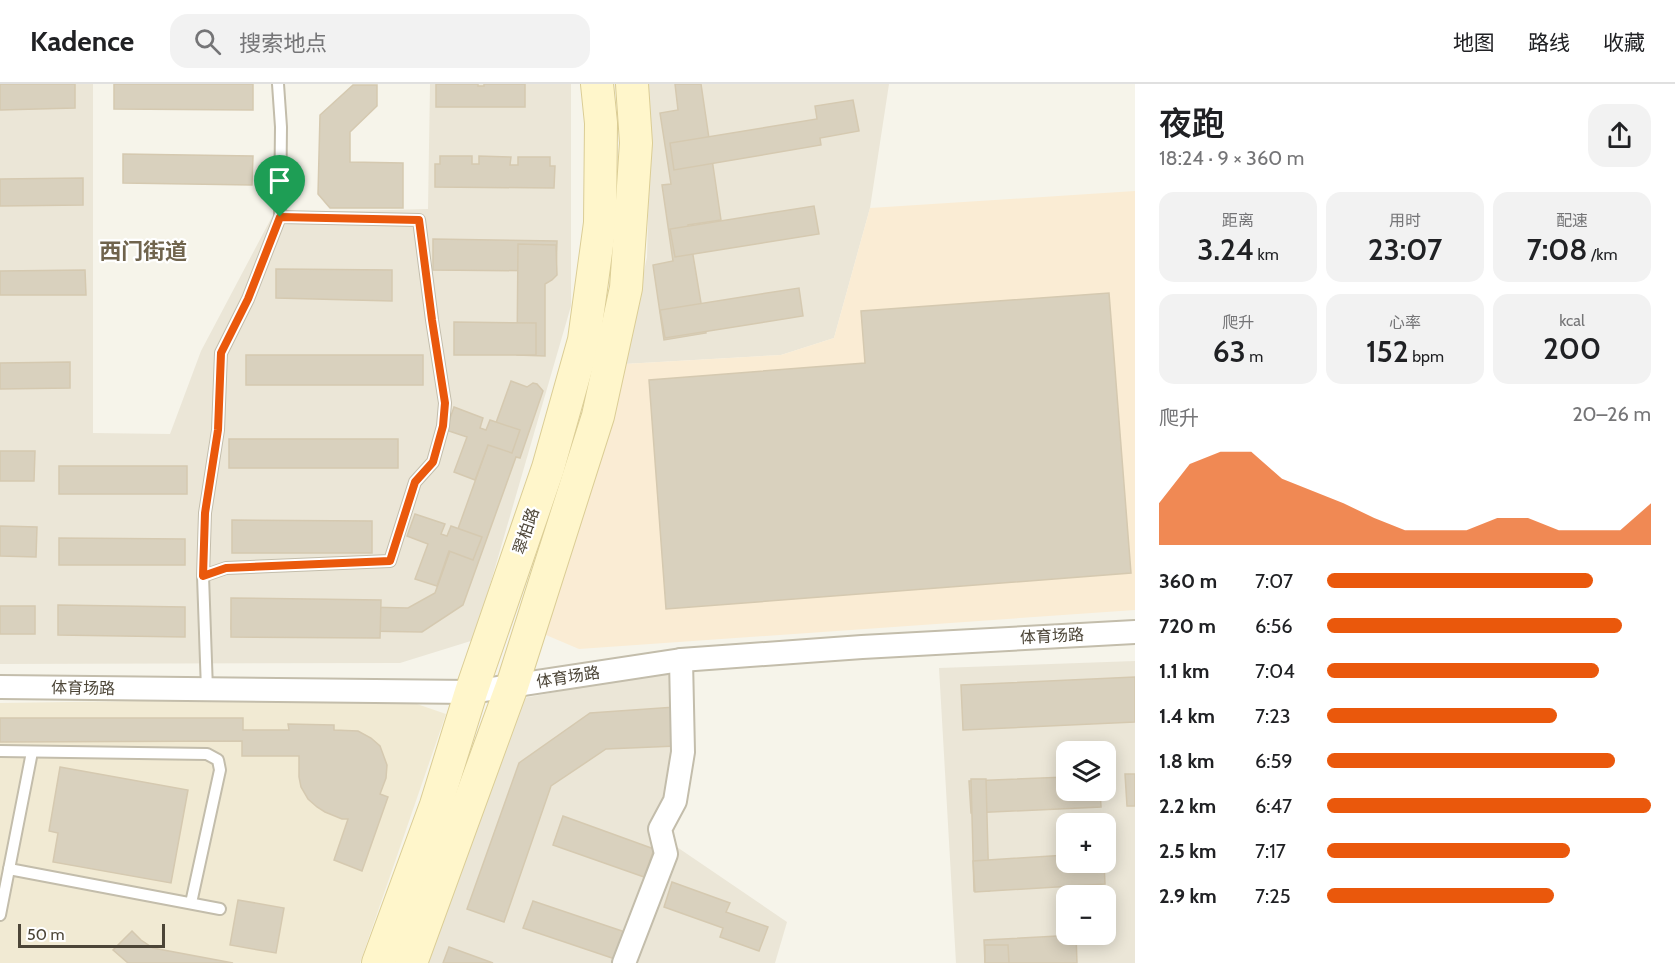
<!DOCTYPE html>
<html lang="zh">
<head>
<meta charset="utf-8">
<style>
	body { margin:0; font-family:Cabin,"Noto Sans SC",sans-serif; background:#f2f2f2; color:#202124; height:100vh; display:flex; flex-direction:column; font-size:22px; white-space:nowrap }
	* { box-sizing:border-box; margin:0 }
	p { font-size:20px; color:#757577 }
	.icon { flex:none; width:33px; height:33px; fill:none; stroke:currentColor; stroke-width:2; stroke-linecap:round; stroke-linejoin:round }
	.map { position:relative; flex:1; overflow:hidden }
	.details { display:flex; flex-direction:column; background:#fff; width:540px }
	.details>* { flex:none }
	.controls { position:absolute; left:1056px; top:657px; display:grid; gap:12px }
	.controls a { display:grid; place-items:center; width:60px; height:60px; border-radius:12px; background:#fff; box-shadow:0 3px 15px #0003; font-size:30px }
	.scale { position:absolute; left:18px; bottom:15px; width:147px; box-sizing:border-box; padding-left:6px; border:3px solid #4c4537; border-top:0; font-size:16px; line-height:21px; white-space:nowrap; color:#4c4537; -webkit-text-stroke:4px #fff; paint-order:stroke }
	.pin { position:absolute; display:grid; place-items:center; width:51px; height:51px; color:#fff; margin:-62px -26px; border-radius:50% 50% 50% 0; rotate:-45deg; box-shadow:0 0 6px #0007 }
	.pin .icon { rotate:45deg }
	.round { display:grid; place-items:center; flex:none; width:63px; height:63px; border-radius:18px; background:#f2f2f2 }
	.overview { display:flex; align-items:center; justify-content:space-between; height:102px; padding:0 24px }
	h1 { font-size:33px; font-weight:600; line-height:45px }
	.metrics { display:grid; grid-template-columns:repeat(3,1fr); gap:9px; height:102px; padding:6px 24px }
	.metrics div { display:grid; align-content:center; border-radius:15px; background:#f2f2f2; text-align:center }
	.metrics b { font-size:30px; font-weight:600 }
	.metrics small { font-size:16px; font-weight:400 }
	.metrics p { font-size:16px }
	.chart { height:168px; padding:12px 24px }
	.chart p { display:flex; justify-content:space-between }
	.chart svg { width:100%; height:108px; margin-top:6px; fill:#ea580c; opacity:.7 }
	ul { padding:0 24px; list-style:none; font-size:20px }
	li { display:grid; grid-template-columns:96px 72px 1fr; align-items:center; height:45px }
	li i { height:15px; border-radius:8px; background:#ea580c }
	header { display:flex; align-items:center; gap:36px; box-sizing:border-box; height:84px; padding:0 30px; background:#fff; border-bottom:2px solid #e0e0e0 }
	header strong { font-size:28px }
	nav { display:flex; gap:33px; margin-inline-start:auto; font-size:21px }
	.search { width:420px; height:54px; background:#f2f2f2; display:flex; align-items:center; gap:15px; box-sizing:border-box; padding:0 21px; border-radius:18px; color:#757577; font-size:22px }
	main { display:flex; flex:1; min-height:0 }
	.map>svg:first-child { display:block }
</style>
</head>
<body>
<header>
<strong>Kadence</strong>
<div class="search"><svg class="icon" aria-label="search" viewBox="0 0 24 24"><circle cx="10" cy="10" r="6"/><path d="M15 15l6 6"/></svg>搜索地点</div>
<nav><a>地图</a><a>路线</a><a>收藏</a></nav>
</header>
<main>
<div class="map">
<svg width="1135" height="879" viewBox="0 0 1135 879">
	<rect width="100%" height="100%" fill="#f6f4ea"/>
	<g fill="#ebe6d7" fill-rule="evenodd">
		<polygon points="0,0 93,0 93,349 170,350 201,267 274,129 428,125 430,0 571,0 571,222 474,556 400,579 0,580"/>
		<polygon points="647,0 889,0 870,124 834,254 781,271 624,280 647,173 650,51"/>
		<path d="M 1135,577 L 1135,879 L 956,879 L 939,584 ZM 1066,668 L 1106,668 L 1106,706 L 1066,706 ZM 1066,740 L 1106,740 L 1106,778 L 1066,778 ZM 1066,812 L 1106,812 L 1106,850 L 1066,850 Z"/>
		<polygon points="670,586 691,681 671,759 787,838 775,879 424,879 524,614"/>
	</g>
	<polygon fill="#faecd4" points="1135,107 1135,526 579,565 546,551 543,532 624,280 781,271 834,254 870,124"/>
	<polygon fill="#f1ead3" points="209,616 414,619 446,630 360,879 0,879 0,619"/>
	<g fill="#d9d1be" stroke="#d5c9b0" stroke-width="1.5">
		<polygon points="0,0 75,0 75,24 0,26"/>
		<polygon points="114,0 253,0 253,26 114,25"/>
		<polygon points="436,0 478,0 478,2 484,2 484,0 525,0 525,23 436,23"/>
		<polygon points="675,0 701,0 721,136 688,141 706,249 664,256 653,181 673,177 662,101 671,100 660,29 678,26"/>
		<polygon points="353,1 377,1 377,22 350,48 350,78 403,79 403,124 330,124 318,110 320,31"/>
		<polygon points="853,16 859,47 820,54 821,61 674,86 670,59 817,35 815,22"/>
		<polygon points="123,70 253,72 252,101 123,99"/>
		<polygon points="440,72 472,72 472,80 479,80 479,72 511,73 510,81 518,81 518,73 550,73 550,82 555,82 554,104 435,103 435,80 440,80"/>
		<polygon points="83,94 83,121 0,122 0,95"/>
		<polygon points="814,122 819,150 675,173 670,145"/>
		<polygon points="433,155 557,157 556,187 433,186"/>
		<polygon points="518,160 556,161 557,191 552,196 545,200 545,272 517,271"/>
		<polygon points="276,185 392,186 392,217 276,214"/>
		<polygon points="85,186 86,211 0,211 0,187"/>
		<polygon points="799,204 803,232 665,254 660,226"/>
		<polygon points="1109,209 1131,489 666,525 649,296 865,279 861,227"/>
		<polygon points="454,238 536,239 536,271 454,271"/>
		<rect x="246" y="271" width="177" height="30"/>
		<polygon points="70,278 70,304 0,305 0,279"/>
		<polygon points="511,297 527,303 533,299 537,300 543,307 520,374 516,373 463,521 422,548 231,545 232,520 408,524 435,509"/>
		<polygon points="454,323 483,334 480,344 486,346 490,336 520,346 512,369 488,361 475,396 454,388 467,353 446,346"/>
		<rect x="229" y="355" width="169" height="29"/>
		<polygon points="0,367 35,367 34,397 0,397"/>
		<rect x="59" y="382" width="128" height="28"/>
		<polygon points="415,430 445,440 441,450 447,452 451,442 482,453 473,476 449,467 437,502 415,495 428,460 407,452"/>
		<polygon points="232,436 372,437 372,469 232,469"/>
		<polygon points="0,442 37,443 36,473 0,472"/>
		<polygon points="59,454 185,455 185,481 59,481"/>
		<polygon points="231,514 381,516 380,554 231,553"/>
		<polygon points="58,521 185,523 185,553 58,551"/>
		<rect x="0" y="522" width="35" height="28"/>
		<polygon points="1135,593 1135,638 963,646 961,601"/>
		<polygon points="675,623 676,662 606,665 551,702 504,838 467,825 519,679 590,629"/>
		<polygon points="0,634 243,634 243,646 289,646 288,640 334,641 334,646 358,647 371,654 380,662 387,681 386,694 380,710 388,713 362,787 334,776 348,735 342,735 325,728 317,723 308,715 301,703 299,693 299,672 242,672 242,657 0,658"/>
		<polygon points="60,683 188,706 171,799 53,778 58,749 49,747"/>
		<polygon points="1125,690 1135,690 1135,722 1127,722"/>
		<polygon points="1066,693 1066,706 1100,706 1101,723 971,729 969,697"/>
		<polygon points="971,695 986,695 989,807 974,807"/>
		<polygon points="563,732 654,765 644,793 553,761"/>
		<polygon points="1066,771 1066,778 1104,778 1105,800 975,808 973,777"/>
		<polygon points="672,798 730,819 726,828 768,843 759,867 720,853 723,844 664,823"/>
		<polygon points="238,816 284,824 276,869 230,861"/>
		<polygon points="533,817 625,848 615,875 523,844"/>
		<polygon points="132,847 141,856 153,864 233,879 128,879 113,866"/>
		<polygon points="1076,851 1077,879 985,879 984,856"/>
		<polygon points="985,861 1008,861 1009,879 985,879"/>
		<polygon points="449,863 493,879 443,879"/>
	</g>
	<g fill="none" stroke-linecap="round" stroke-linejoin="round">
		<g stroke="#c3bdab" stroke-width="14">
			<g id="service">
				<polyline points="203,492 226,484 390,477 415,398 433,378 443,342 445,319 432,236 419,136 280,133"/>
				<polyline points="207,606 203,492 205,429 218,346 221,269 248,215 280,133 281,43 278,0"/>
				<polyline points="0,667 207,670 218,676 220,686 191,819"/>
				<polyline points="9,785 220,825"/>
				<polyline points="0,831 32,668"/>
			</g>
		</g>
		<g stroke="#c3bdab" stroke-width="26">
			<g id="minor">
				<polyline points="0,603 471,608 681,576 862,563 1135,548"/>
				<polyline points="624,879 666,770 660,745 675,717 683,668 681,576"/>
			</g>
		</g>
		<g stroke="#dbcd95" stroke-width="34">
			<g id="secondary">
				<polyline points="378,879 436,721 471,608 548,384 584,256 600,139 601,39 597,0"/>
				<polyline points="411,879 512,602 598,332 626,204 636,59 632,0"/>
			</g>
		</g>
		<use href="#service" stroke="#fff" stroke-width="10"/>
		<use href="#minor" stroke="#fff" stroke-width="22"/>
		<use href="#secondary" stroke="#fff6cb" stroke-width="32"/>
	</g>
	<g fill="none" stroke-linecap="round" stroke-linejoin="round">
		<g stroke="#fff" stroke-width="12">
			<polygon id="route" points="280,133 419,136 432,236 445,319 443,342 433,378 415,398 390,477 226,484 203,492 205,429 218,346 221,269 248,215"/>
		</g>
		<use href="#route" stroke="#ea580c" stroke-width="8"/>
	</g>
	<g text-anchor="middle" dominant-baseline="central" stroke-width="4.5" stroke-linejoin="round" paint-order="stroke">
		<g font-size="16" fill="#4c4537" stroke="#fff">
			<text transform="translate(526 447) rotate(-71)">翠柏路</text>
			<text transform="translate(1052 552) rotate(-3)">体育场路</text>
			<text transform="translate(568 593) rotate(-9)">体育场路</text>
			<text transform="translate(83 604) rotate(1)">体育场路</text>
		</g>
		<g font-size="22" font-weight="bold" fill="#70644d" stroke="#fff">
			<text x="143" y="167">西门街道</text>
		</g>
	</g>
</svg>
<div class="controls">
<a><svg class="icon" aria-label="layers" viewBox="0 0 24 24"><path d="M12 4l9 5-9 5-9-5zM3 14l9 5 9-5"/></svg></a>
<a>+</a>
<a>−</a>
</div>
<div class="scale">50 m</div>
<div class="pin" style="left:280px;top:133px;background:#1e9e55"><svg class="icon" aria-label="arrive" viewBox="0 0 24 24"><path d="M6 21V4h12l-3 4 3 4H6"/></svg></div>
</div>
<section class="details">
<div class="overview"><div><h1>夜跑</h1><p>18:24 · 9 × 360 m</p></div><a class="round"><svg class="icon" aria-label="share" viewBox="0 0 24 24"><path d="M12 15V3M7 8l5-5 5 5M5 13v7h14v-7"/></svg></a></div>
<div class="metrics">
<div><p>距离</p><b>3.24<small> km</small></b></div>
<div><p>用时</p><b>23:07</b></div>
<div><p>配速</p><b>7:08<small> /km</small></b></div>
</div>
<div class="metrics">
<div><p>爬升</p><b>63<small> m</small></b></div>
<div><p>心率</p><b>152<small> bpm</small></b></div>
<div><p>kcal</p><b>200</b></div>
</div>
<div class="chart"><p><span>爬升</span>20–26 m</p>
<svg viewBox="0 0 160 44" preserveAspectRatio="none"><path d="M0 44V27L10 11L20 6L30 6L40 17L50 22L60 27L70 33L80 38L90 38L100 38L110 33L120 33L130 38L140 38L150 38L160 27V44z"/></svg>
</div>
<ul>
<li><b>360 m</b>7:07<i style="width:82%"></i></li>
<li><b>720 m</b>6:56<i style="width:91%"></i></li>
<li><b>1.1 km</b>7:04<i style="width:84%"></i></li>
<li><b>1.4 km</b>7:23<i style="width:71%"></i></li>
<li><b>1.8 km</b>6:59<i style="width:89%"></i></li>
<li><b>2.2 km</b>6:47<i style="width:100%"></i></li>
<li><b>2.5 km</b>7:17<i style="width:75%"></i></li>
<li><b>2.9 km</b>7:25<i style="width:70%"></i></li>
</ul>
</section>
</main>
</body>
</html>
